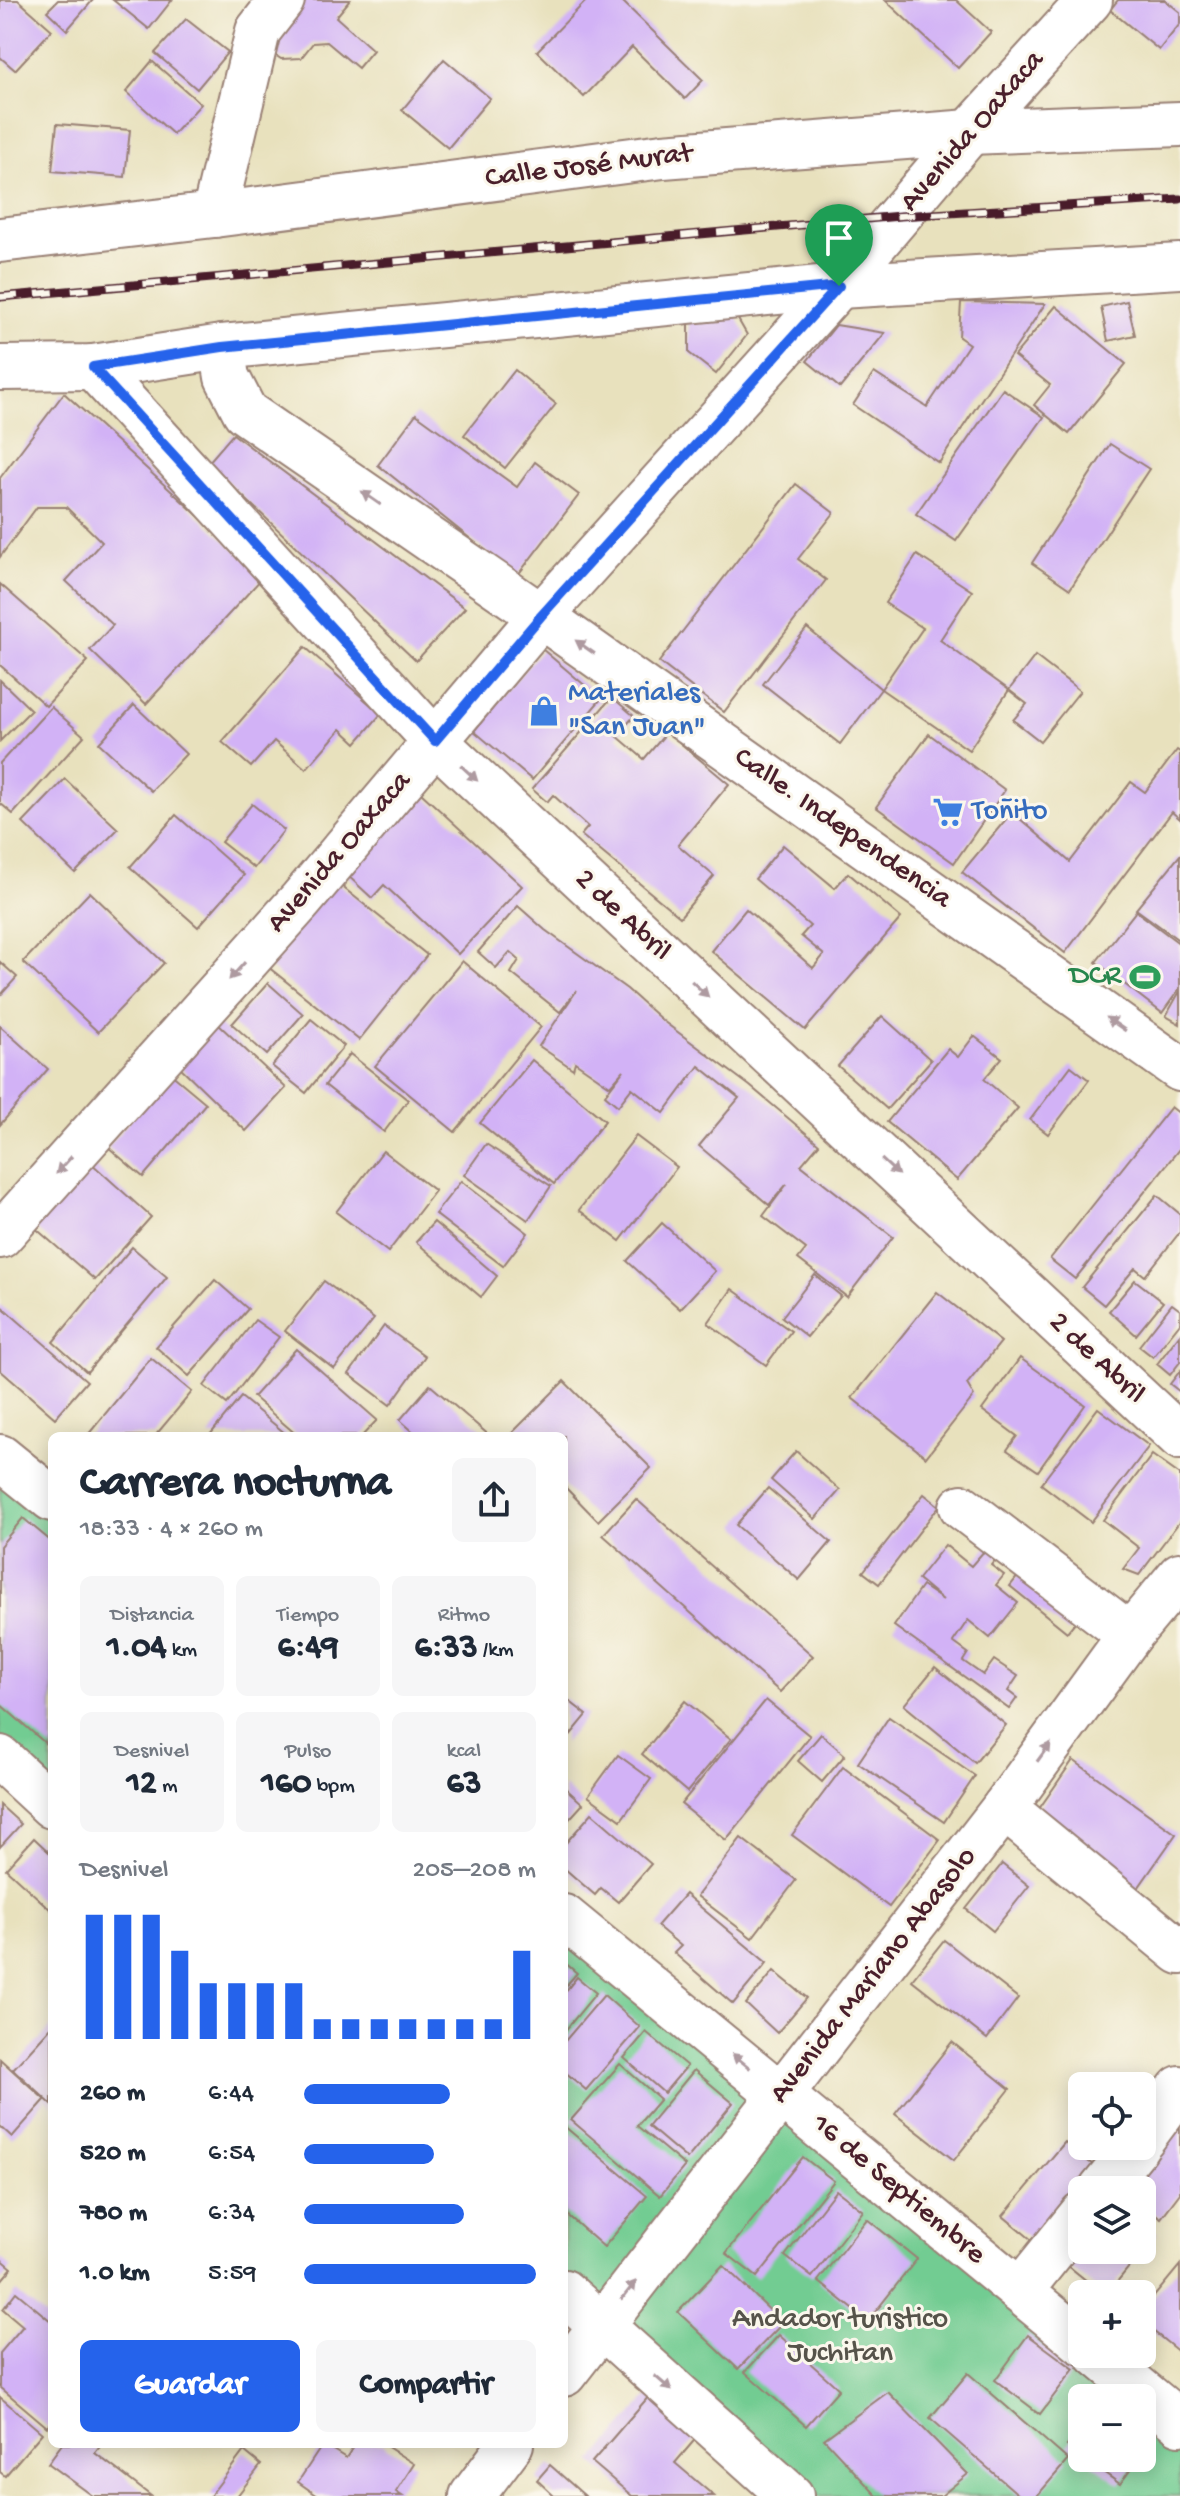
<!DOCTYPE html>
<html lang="es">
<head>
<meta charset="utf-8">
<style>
	body { margin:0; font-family:"Gochi Hand",sans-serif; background:#f6f6f7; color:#1f2937; height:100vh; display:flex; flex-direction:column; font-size:30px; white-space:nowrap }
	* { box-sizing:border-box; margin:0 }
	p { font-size:26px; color:#747a83 }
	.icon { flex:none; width:44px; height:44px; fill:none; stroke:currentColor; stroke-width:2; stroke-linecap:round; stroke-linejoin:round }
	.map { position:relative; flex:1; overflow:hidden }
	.details { position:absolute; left:48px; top:1432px; width:520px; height:1016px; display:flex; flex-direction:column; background:#fff; border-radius:12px; box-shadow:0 4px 20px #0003 }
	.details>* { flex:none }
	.tools { position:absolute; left:1068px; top:2072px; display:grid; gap:16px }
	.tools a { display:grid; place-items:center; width:88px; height:88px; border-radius:12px; background:#fff; box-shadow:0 4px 20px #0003; font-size:40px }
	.pin { position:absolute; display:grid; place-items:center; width:68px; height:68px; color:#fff; margin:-82px -34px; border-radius:50% 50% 50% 0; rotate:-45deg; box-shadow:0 0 8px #0007 }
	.pin .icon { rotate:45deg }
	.round { display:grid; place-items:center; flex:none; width:84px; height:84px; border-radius:12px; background:#f6f6f7 }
	.summary { display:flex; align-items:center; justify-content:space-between; height:136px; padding:0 32px }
	h1 { font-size:44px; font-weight:700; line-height:60px }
	.stats { display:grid; grid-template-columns:repeat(3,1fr); gap:12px; height:136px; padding:8px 32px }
	.stats div { display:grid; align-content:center; border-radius:12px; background:#f6f6f7; text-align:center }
	.stats b { font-size:34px; font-weight:700 }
	.stats small { font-size:22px; font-weight:400 }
	.stats p { font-size:22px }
	.chart { height:224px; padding:16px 32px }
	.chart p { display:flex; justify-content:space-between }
	.chart svg { width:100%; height:144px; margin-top:8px; stroke:#2563eb; stroke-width:6 }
	.button { display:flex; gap:16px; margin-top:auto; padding:16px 32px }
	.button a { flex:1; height:92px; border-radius:12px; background:#2563eb; color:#fff; font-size:32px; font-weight:700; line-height:92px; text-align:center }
	.button a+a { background:#f6f6f7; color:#1f2937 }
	ul { padding:0 32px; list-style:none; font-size:26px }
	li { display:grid; grid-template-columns:128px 96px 1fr; align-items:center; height:60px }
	li i { height:20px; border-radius:10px; background:#2563eb }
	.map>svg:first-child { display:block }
</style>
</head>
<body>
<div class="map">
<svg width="1180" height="2496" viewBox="0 0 1180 2496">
	<rect width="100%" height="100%" fill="#fbf7ec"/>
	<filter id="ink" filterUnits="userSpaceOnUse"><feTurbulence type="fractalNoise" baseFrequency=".0125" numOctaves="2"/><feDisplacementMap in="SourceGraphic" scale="16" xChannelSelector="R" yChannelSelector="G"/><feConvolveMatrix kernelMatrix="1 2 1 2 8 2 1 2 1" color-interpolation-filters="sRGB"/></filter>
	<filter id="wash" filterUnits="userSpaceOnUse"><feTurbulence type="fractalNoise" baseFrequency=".006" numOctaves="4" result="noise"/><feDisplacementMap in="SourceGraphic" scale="32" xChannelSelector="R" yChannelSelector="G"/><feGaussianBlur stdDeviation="1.8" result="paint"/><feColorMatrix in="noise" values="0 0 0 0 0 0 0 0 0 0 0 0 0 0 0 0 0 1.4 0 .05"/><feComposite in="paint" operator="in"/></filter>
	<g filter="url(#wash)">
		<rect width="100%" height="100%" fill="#e8e1bd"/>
		<g fill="#72cc92" stroke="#5e765e" stroke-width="2" fill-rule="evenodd">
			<polygon points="0,1457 52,1499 52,1812 0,1763"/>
			<path d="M 564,1917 L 1180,2422 L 1180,2496 L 791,2496 L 564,2293 ZM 1082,2398 L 1142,2398 L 1142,2458 L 1082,2458 Z"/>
		</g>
		<g id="blocks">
			<g fill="#d2b2f6">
				<polygon points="0,0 18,0 52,30 15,70 0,57"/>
				<polygon points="58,0 93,0 67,30 47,11"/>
				<polygon points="113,0 172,0 149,29"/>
				<polygon points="297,0 350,0 336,17 373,50 358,68 327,42 313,43 301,58 281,59 269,51"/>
				<polygon points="587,0 621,0 703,80 685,99 632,47 584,97 537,51"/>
				<polygon points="885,0 956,0 991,32 958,68"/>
				<polygon points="1118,0 1165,0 1180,12 1180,24 1159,50 1110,10"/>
				<polygon points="186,19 228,52 197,89 155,53"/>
				<polygon points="444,59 490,98 448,148 402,110"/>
				<polygon points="152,61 201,104 173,134 126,92"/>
				<polygon points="57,124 130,130 125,177 52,171"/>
				<polygon points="1127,301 1135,335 1108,341 1101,307"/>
				<polygon points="961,302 1045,304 939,463 853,405 874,373 927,407 969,344 959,337"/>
				<polygon points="1056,306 1126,364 1069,434 1034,405 1050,385 1014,356"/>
				<polygon points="735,314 747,335 716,374 689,353 689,315"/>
				<polygon points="836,325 885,333 840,388 807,361"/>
				<polygon points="515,370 556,404 505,468 464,435"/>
				<polygon points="1003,389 1044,417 956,541 916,514"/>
				<polygon points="64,393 264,576 146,704 90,650 113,625 66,581 102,542 66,507 37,507 0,557 0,478"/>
				<polygon points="416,414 517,487 535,462 579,495 517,576 378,465"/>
				<polygon points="233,434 465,608 416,661 208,463"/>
				<polygon points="1110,444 1149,469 1070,589 1032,563"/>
				<polygon points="796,484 834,513 798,559 826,580 724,712 659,662"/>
				<polygon points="917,555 972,591 940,640 1009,690 969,750 881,689 923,628 885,603"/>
				<polygon points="0,584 88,661 46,706 0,665"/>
				<polygon points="807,628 881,689 840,744 763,684"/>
				<polygon points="305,647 381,714 356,743 341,729 306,769 274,741 251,767 222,742"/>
				<polygon points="542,649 601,699 532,780 474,731"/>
				<polygon points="1035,656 1080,691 1040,741 1013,720 1027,704 1009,690"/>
				<polygon points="0,680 31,710 0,741"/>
				<polygon points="612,697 634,716 617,736 644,759 667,732 729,784 678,845 714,876 680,917 581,835 588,827 553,795 547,802 532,789"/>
				<polygon points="134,705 186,754 151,791 99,743"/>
				<polygon points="51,707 84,736 13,814 0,803 0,763"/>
				<polygon points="929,734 1005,790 954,863 876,807"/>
				<polygon points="1177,750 1180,752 1180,819 1172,812 1065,953 962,872 1012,812 1070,862 1131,782 1145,792"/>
				<polygon points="65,779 118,829 75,873 23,823"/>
				<polygon points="421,793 522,886 458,954 384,885 372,898 346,874"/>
				<polygon points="252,804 284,830 254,868 221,842"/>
				<polygon points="176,815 244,875 198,927 130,867"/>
				<polygon points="783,845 835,888 848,873 901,918 805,1030 711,951 746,909 813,968 824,955 801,936 810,926 755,879"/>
				<polygon points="1180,855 1180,941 1136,909"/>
				<polygon points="335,881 427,955 359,1040 267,966"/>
				<polygon points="90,892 164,963 98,1032 23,962"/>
				<polygon points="518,906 545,930 627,989 663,1021 750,1086 819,1144 801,1165 893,1237 847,1297 798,1259 806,1249 763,1216 787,1184 769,1205 699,1146 739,1098 699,1066 664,1113 632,1088 618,1106 605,1095 624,1070 610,1086 575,1062 573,1069 539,1046 577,990 560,1012 511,973 519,960 510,952 496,968 478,952"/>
				<polygon points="1136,911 1180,944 1180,988 1162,1013 1096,962"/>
				<polygon points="462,961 541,1027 455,1132 375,1066"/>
				<polygon points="0,962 17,977 0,996"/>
				<polygon points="268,983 303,1014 267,1055 232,1024"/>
				<polygon points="1180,991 1180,1024 1166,1016"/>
				<polygon points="882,1016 931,1060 887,1109 838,1066"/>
				<polygon points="311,1019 344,1046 306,1093 272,1066"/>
				<polygon points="218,1024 286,1088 246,1131 178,1065"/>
				<polygon points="0,1026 48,1069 0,1125"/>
				<polygon points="974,1036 1002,1058 984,1079 1018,1108 957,1180 887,1122 948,1049 958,1057"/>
				<polygon points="350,1054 408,1100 384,1132 325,1085"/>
				<polygon points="532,1060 605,1121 554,1184 480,1123"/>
				<polygon points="1071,1066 1089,1080 1048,1134 1030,1120"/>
				<polygon points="170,1073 206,1103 143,1177 108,1147"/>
				<polygon points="1171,1107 1180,1114 1180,1148 1075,1279 1050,1259"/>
				<polygon points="636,1136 677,1167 620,1241 579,1210"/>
				<polygon points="486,1144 551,1186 528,1220 464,1175"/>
				<polygon points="383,1151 435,1191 388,1252 336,1212"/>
				<polygon points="90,1162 151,1217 95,1280 34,1227"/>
				<polygon points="461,1181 528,1233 503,1266 435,1214"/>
				<polygon points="1157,1195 1180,1214 1180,1232 1145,1276 1135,1268 1104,1305 1082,1287"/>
				<polygon points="434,1222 497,1276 481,1297 416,1242"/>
				<polygon points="662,1223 715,1271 680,1309 627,1261"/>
				<polygon points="132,1247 167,1277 87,1372 53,1342"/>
				<polygon points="815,1275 841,1296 807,1337 782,1317"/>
				<polygon points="215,1280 248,1309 189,1376 156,1347"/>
				<polygon points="1135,1280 1163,1302 1136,1335 1109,1311"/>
				<polygon points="324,1281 374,1319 334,1369 285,1331"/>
				<polygon points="732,1289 791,1331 766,1365 708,1323"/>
				<polygon points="937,1292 1001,1342 967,1384 974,1396 926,1457 852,1398"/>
				<polygon points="1172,1304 1180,1310 1180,1323 1153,1357 1139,1346"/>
				<polygon points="0,1305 87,1381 55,1418 0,1370"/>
				<polygon points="255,1320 279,1337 227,1404 204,1386"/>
				<polygon points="384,1326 425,1356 390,1405 349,1374"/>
				<polygon points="1180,1334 1180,1362 1170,1375 1157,1364"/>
				<polygon points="296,1349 377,1420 362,1436 298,1436 253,1397"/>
				<polygon points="151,1358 192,1392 155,1436 87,1436"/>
				<polygon points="1020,1358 1085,1405 1038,1471 1007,1450 1017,1436 982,1410"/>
				<polygon points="1180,1371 1180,1392 1170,1384"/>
				<polygon points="564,1381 651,1468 598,1521 564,1486 564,1436 515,1436 512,1433"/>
				<polygon points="430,1385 490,1436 418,1436 400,1420"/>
				<polygon points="241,1397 286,1434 285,1436 209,1436"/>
				<polygon points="1098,1408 1149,1446 1091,1522 1041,1484"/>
				<polygon points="796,1451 840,1490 815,1519 771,1480"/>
				<polygon points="1152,1455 1180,1475 1180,1521 1139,1575 1123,1569 1139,1548 1103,1520"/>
				<polygon points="768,1488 831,1542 799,1580 736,1525"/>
				<polygon points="924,1494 939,1506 879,1584 863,1572"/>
				<polygon points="636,1499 813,1656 780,1692 603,1535"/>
				<polygon points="23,1518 52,1542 52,1749 0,1704 0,1546"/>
				<polygon points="992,1542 1005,1548 991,1565 1004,1575 996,1585 1018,1603 990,1638 968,1620 953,1642 968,1653 963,1661 983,1675 994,1660 1018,1676 1008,1691 1017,1698 1009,1709 894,1626 922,1586 943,1600 918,1579 945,1545 971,1566"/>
				<polygon points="1027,1565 1084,1611 1067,1632 1010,1586"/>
				<polygon points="935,1667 1006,1725 975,1763 904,1705"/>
				<polygon points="564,1697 587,1715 564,1743"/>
				<polygon points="766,1700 810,1736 726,1840 681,1804"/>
				<polygon points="685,1701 731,1739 687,1792 642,1754"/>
				<polygon points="889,1717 975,1776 944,1822 858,1763"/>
				<polygon points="821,1734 845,1755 822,1782 798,1761"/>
				<polygon points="618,1755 651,1779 621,1820 588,1796"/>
				<polygon points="1073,1760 1176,1834 1136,1891 1032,1819"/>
				<polygon points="843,1767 940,1840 889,1907 792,1835"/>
				<polygon points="564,1787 583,1804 564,1825"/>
				<polygon points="0,1805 21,1824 0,1847"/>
				<polygon points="592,1813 651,1864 618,1902 601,1888 595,1895 564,1868 564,1845"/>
				<polygon points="34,1838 52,1855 52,1911 6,1869"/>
				<polygon points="741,1838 796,1880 752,1938 697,1896"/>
				<polygon points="1002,1864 1029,1886 993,1931 966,1909"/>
				<polygon points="685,1894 767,1963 733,2004 674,1953 681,1946 657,1926"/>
				<polygon points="944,1940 1018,1998 987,2039 912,1980"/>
				<polygon points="564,1962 577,1973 564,1988"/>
				<polygon points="774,1971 807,1998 777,2033 746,2004"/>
				<polygon points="577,1977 596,1993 564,2032 564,1993"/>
				<polygon points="604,1995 640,2027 586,2090 564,2071 564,2042"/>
				<polygon points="52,2026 52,2105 13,2069"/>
				<polygon points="646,2032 687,2066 664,2093 624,2058"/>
				<polygon points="952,2042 1010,2089 954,2160 895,2114"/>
				<polygon points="0,2059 45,2100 12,2137 0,2126"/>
				<polygon points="620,2064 660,2099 637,2126 685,2166 660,2196 571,2120"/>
				<polygon points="694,2070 733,2103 687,2159 648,2126"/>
				<polygon points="1180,2102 1180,2193 1161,2218 1142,2204 1142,2190 1124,2190"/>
				<polygon points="564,2126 647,2196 604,2247 564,2212"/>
				<polygon points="1065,2142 1100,2171 1038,2245 1003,2216"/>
				<polygon points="803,2157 834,2181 757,2277 726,2253"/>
				<polygon points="836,2190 863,2211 812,2277 785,2256"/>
				<polygon points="867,2219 917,2259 868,2321 818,2281"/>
				<polygon points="1142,2221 1157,2233 1107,2294 1103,2294 1056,2256 1082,2223 1082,2250 1142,2250"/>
				<polygon points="0,2258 12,2268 0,2282"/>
				<polygon points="723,2265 783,2323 738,2369 678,2312"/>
				<polygon points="1180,2265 1180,2353 1142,2322 1142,2311"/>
				<polygon points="16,2292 52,2322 52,2422 47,2427 0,2387 0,2353 23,2326 3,2309"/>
				<polygon points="779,2335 839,2389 806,2426 745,2372"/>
				<polygon points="1028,2335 1074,2369 1040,2414 995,2380"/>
				<polygon points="968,2373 1068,2460 1037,2496 1020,2496 930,2418"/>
				<polygon points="888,2392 968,2474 941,2496 877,2496 824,2439"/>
				<polygon points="650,2395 698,2436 675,2463 714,2496 632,2496 592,2462"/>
				<polygon points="0,2397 42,2433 5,2476 0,2472"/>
				<polygon points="1082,2426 1082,2456 1067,2446"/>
				<polygon points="62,2444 102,2444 95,2453 151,2496 93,2496 48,2463"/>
				<polygon points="323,2444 346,2458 355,2444 383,2444 414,2464 396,2492 402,2496 318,2496 298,2482"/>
				<polygon points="244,2451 261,2465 237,2496 210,2496"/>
				<polygon points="1084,2458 1139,2458 1120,2484"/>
				<polygon points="550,2465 585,2496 554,2496 537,2480"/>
			</g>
		</g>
	</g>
	<g filter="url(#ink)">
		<use href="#blocks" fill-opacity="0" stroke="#998074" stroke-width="2"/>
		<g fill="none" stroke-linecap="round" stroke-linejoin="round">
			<g stroke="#998074" stroke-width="48">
				<g id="minor">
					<polyline points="214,215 258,31 282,0"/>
					<polyline points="0,240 214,215 663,156 970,132 1180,124"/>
					<polyline points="222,347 227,377 245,412 541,616 1180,1069"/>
					<polyline points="93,367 435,741 1180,1437"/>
					<polyline points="0,368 93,367 222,347 839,286 1180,266"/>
					<polyline points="0,1236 301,900 541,616 839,286 970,132 1090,0"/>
					<polyline points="0,1457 52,1499"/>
					<polyline points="962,1507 1130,1635"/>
					<polyline points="0,1758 52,1806"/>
					<polyline points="1004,1808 1180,1952"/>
					<polyline points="564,1917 1082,2342"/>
					<polyline points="1142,2139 1180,2088"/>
					<polyline points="1101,2190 1137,2146"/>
					<polyline points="1020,2291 1082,2214"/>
					<polyline points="564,2292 791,2496"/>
					<polyline points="1097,2354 1180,2423"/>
					<polyline points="564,2374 1004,1808 1130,1635 1180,1575"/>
					<polyline points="472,2496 511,2444"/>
				</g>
			</g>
			<use href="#minor" stroke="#fff" stroke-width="44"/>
			<g stroke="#4a1f2b" stroke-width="9">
				<polyline id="rail" points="0,297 900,216 1180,199"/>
			</g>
			<use href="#rail" stroke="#fbf7ec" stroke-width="6" stroke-dasharray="18" stroke-linecap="butt"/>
		</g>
		<defs><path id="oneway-solid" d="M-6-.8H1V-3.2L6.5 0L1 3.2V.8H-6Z" transform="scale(2)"/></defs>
		<g fill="#ae9aa0">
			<use href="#oneway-solid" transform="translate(371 498) rotate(-145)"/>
			<use href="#oneway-solid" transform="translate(585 647) rotate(-145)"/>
			<use href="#oneway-solid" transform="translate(469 773) rotate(43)"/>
			<use href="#oneway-solid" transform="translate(237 971) rotate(132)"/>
			<use href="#oneway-solid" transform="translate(700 989) rotate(43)"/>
			<use href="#oneway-solid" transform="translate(1116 1024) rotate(-145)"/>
			<use href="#oneway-solid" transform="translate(64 1165) rotate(132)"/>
			<use href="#oneway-solid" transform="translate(890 1167) rotate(43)"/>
			<use href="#oneway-solid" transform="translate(1044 1752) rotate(-54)"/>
			<use href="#oneway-solid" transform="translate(741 2061) rotate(-141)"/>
			<use href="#oneway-solid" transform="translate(629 2290) rotate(-52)"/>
			<use href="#oneway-solid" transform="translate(663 2383) rotate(41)"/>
		</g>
	</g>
	<g fill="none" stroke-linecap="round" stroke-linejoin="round" filter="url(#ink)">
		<g stroke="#fff" stroke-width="16">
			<polygon id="route" points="839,286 541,616 435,741 93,367 222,347"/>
		</g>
		<use href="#route" stroke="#2563eb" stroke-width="10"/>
	</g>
	<defs>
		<g id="shop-bare" transform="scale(2.4)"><path d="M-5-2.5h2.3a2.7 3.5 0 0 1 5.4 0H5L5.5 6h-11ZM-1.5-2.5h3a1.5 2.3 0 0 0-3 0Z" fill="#3f7fe0" stroke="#fbf7ec" stroke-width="2.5" paint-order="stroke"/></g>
		<g id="supermarket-bare" transform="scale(2.4)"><path d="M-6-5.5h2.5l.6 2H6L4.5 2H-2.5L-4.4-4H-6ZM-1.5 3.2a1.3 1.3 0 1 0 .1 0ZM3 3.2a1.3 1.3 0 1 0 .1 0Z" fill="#3f7fe0" stroke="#fbf7ec" stroke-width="2.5" paint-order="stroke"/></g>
		<g id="stadium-bare" transform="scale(2.4)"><path d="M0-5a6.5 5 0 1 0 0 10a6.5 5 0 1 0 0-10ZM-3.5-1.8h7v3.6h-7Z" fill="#2e9e5b" stroke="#fbf7ec" stroke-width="2.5" paint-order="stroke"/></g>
	</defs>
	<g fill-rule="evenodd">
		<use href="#shop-bare" x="544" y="711"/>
		<use href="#supermarket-bare" x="948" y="812"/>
		<use href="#stadium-bare" x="1145" y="977"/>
	</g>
	<g text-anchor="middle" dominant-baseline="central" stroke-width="6" stroke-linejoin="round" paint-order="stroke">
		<g font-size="30" fill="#4a1f2b" stroke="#fbf7ec">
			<text transform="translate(973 132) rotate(-49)">Avenida Oaxaca</text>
			<text transform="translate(589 167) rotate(-7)">Calle José Murat</text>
			<text transform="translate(842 829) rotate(35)">Calle. Independencia</text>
			<text transform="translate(340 853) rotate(-49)">Avenida Oaxaca</text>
			<text transform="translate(622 916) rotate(43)">2 de Abril</text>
			<text transform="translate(1096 1359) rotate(43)">2 de Abril</text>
			<text transform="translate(874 1976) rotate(-52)">Avenida Mariano Abasolo</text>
			<text transform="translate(898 2190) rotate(40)">16 de Septiembre</text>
		</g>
		<g font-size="30" fill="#366cbe" stroke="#fbf7ec" text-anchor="start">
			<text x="568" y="694">Materiales<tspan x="568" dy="34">"San Juan"</tspan></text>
			<text x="972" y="812">Toñito</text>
		</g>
		<g font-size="30" fill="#27864d" stroke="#fbf7ec" text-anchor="end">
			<text x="1121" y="977">DCR</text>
		</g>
		<g font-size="30" fill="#56534a" stroke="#fbf7ec">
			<text x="840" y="2320">Andador turistico<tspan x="840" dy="34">Juchitan</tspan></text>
		</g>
	</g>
</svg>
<div class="tools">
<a><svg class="icon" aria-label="locate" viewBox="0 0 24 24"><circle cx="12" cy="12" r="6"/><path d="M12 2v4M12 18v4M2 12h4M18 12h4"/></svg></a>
<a><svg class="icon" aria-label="layers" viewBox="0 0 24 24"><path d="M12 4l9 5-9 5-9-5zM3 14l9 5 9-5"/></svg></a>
<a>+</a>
<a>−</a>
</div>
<div class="pin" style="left:839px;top:286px;background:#1e9e55"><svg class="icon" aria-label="arrive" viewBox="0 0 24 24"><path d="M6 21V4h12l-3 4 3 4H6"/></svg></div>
<section class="details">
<div class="summary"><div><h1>Carrera nocturna</h1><p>18:33 · 4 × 260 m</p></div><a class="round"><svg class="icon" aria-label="share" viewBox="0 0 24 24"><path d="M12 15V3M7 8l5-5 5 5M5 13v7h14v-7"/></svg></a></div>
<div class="stats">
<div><p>Distancia</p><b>1.04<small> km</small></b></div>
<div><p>Tiempo</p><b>6:49</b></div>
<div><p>Ritmo</p><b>6:33<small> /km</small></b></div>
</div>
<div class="stats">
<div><p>Desnivel</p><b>12<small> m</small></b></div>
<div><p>Pulso</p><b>160<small> bpm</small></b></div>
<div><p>kcal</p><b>63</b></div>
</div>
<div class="chart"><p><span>Desnivel</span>205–208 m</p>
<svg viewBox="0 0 160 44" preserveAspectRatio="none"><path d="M5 44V6M15 44V6M25 44V6M35 44V17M45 44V27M55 44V27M65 44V27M75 44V27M85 44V38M95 44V38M105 44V38M115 44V38M125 44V38M135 44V38M145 44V38M155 44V17"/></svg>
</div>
<ul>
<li><b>260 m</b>6:44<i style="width:63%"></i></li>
<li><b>520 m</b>6:54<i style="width:56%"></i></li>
<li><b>780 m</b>6:34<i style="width:69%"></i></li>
<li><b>1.0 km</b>5:59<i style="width:100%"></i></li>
</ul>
<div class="button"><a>Guardar</a><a>Compartir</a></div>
</section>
</div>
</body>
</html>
